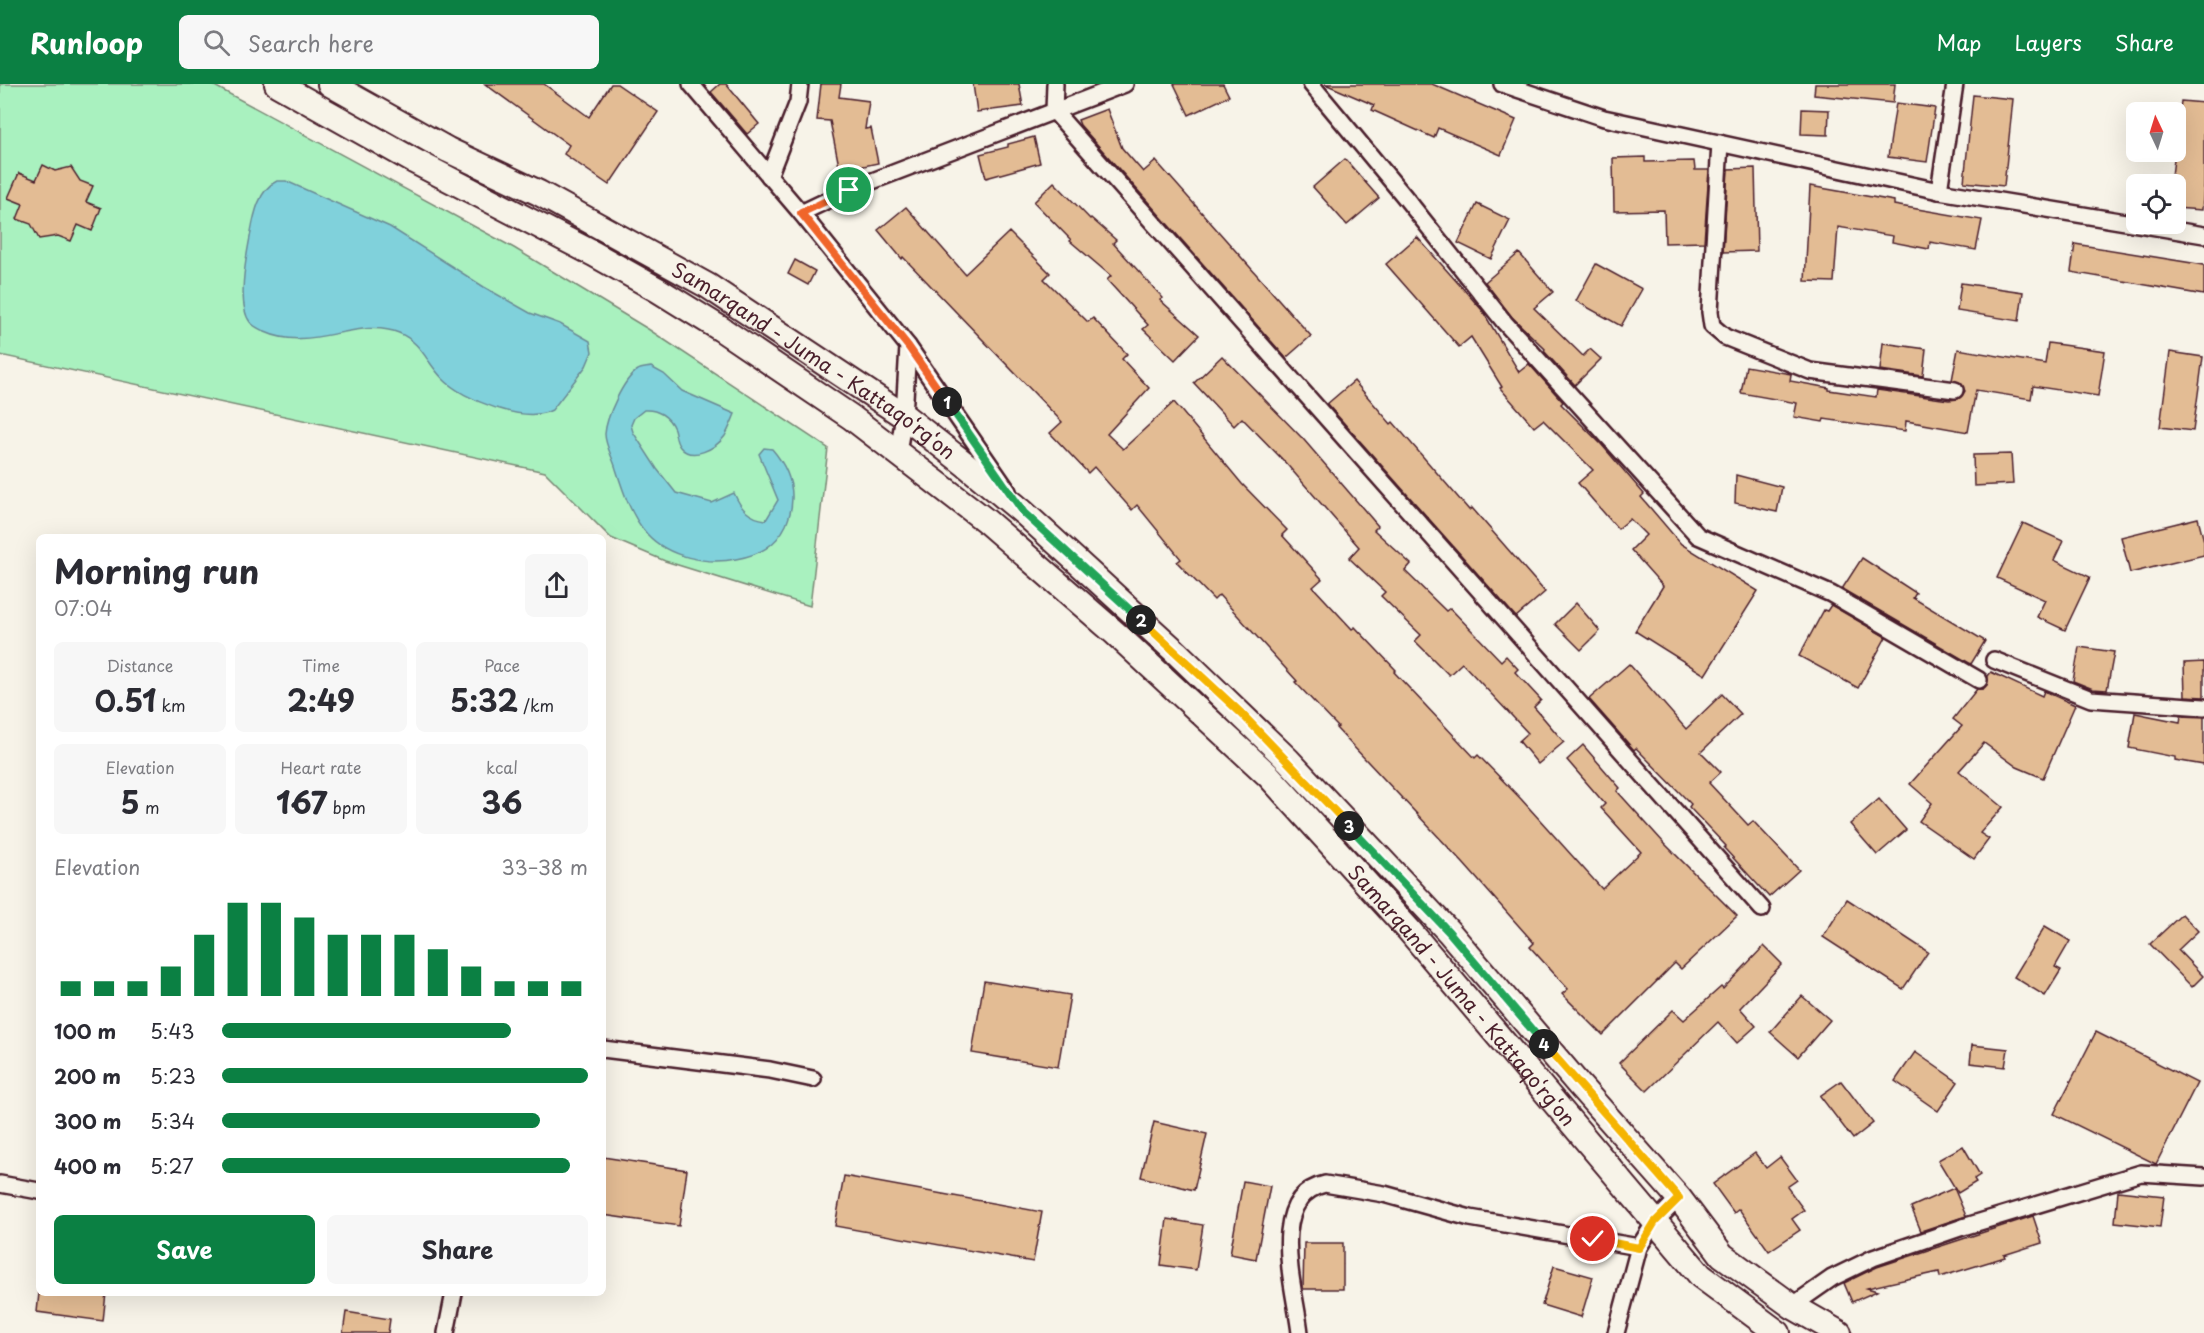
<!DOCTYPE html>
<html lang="en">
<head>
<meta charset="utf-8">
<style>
	body { margin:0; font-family:"Playpen Sans",sans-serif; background:#f7f7f7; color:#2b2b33; height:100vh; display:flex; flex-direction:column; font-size:22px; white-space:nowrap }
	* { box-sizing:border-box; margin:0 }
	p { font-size:20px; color:#7c7c81 }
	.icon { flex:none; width:33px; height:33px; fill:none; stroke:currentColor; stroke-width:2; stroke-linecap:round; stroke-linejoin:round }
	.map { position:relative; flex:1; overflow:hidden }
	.panel { position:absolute; left:36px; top:450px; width:570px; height:762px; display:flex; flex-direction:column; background:#fff; border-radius:9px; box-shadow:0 6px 24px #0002 }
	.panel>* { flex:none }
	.needle { width:39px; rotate:356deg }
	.tools { position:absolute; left:2126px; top:18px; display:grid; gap:12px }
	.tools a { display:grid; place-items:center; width:60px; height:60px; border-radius:9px; background:#fff; box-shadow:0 6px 24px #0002; font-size:30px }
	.pin { position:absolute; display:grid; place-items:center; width:51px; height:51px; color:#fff; margin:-26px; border:3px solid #fff; border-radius:50%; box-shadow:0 2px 6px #0007 }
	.km { position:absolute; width:30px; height:30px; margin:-15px; border-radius:50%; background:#222; color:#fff; font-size:16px; line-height:30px; text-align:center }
	.round { display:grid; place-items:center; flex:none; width:63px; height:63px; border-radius:9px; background:#f7f7f7 }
	.overview { display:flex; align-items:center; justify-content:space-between; height:102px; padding:0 18px }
	h1 { font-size:33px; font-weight:700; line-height:45px }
	.figures { display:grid; grid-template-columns:repeat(3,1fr); gap:9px; height:102px; padding:6px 18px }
	.figures div { display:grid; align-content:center; border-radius:9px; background:#f7f7f7; text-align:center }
	.figures b { font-size:30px; font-weight:700 }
	.figures small { font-size:16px; font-weight:400 }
	.figures p { font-size:16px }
	.chart { height:168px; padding:12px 18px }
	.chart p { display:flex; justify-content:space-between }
	.chart svg { width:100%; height:108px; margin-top:6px; stroke:#0b8043; stroke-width:6 }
	.primary-button { display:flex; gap:12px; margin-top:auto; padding:12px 18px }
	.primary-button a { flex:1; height:69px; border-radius:9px; background:#0b8043; color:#fff; font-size:24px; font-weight:700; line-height:69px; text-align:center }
	.primary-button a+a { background:#f7f7f7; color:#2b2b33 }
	ul { padding:0 18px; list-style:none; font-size:20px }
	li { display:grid; grid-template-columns:96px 72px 1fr; align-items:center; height:45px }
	li i { height:15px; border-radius:8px; background:#0b8043 }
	header { display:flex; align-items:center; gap:36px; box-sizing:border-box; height:84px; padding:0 30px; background:#0b8043; color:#fff }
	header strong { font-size:28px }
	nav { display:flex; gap:33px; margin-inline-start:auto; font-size:21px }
	.search { width:420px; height:54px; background:#f7f7f7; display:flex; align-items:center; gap:15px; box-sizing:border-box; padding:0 21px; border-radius:9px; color:#7c7c81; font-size:22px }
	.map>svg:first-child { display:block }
</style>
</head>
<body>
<header>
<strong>Runloop</strong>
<div class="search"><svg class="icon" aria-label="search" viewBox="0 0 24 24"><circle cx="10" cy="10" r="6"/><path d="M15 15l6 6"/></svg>Search here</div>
<nav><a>Map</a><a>Layers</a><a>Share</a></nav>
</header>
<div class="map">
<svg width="2204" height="1249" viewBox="0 0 2204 1249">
	<rect width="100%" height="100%" fill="#f7f3e8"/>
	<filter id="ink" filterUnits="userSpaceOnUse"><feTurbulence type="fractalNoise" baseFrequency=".0167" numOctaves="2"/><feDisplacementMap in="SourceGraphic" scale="12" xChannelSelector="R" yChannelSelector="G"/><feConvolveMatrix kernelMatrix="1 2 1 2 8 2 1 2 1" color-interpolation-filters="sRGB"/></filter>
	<g filter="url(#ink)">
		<polygon fill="#a9f1bf" stroke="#7a8875" stroke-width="1.5" points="0,0 211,0 514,164 648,245 828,364 810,522 665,477 611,454 545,388 0,271"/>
		<g fill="#80d1db" stroke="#6a8a95" stroke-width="1.5">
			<path d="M 277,97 L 286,97 L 390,143 L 484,203 L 530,229 L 560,240 L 590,257 L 592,268 L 586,282 L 552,326 C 525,340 463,316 443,295 C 427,279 421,258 399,249 C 358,232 311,269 265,248 C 260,245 254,243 250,238 C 236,220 247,169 251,148 C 254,131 259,105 277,97 Z"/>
			<path d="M 651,283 L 664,290 L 682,307 L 735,330 C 732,337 729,345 725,352 C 716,364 692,378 680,363 C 675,357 676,351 674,345 C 669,332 657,325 644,326 L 634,334 L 631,341 L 633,348 L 657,385 L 676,409 L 712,419 L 734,409 C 741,425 749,434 766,436 L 778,416 L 759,370 L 764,364 L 772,365 C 791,387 798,413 786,441 C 776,462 759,471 736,475 C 707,481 668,473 647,450 C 631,432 623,407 616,385 C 613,374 605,361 605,350 C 606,334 623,295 638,286 C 641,284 647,284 651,283 Z"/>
		</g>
		<g fill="#e3bc94" stroke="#4a1f2b" stroke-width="1.5">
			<polygon points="485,0 544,0 589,33 611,0 617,0 658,28 609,101 564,70 569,61"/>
			<polygon points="720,0 726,0 759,40 747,50 711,8"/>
			<polygon points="821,0 841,0 839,13 869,17 865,45 871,44 878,79 840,87 830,37 817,36"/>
			<polygon points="973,0 1019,0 1023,22 977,28"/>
			<polygon points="1174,0 1223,0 1229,12 1189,31"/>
			<polygon points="1325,0 1432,0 1516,36 1501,71 1438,44 1434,54 1372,26 1374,21"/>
			<polygon points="1815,0 1895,0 1893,19 1814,11"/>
			<polygon points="1973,11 2013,15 2004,102 1964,98"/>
			<polygon points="2181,17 2204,19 2204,100 2202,126 2175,124 2175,100 2171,100"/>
			<polygon points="1896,19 1935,24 1927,78 1888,73"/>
			<polygon points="1107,25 1122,64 1143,88 1156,77 1311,252 1286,274 1080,41 1078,36"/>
			<polygon points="1802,25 1829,26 1828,51 1801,50"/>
			<polygon points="1034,53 1040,79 986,94 980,70 1008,63 1008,60"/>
			<polygon points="1645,73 1645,78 1694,77 1695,86 1709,86 1704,158 1665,159 1664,126 1614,127 1613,74"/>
			<polygon points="1345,75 1379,114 1347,141 1313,103"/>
			<polygon points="43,81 55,87 71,83 80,97 93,102 86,118 101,124 92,147 78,141 71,157 58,152 39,155 31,140 17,135 23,120 8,114 19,89 36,96"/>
			<polygon points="1755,84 1757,167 1723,168 1728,85"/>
			<polygon points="1054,98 1090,135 1091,134 1116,156 1113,159 1163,214 1160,216 1199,251 1175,276 1143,245 1148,241 1107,196 1111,192 1070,157 1071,156 1034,118"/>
			<polygon points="1810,102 1894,117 1894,121 1982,136 1976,166 1930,158 1929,165 1892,158 1893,152 1838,143 1834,198 1805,197"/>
			<polygon points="1477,120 1510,136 1491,175 1458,159"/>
			<polygon points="906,123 965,190 1009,148 1050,189 1044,195 1088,238 1093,234 1127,270 1122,275 1149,304 1107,350 1123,365 1174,318 1242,400 1287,446 1282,451 1322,495 1313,503 1352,545 1355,543 1396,586 1394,588 1475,674 1478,671 1521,715 1602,805 1641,768 1601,724 1605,720 1567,676 1583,661 1620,704 1617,707 1664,759 1737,832 1681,885 1675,879 1603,951 1562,910 1568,905 1530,863 1534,859 1463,779 1336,644 1338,643 1295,598 1297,597 1219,511 1214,516 1177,478 1181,475 1137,421 1132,426 1094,383 1088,389 1050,349 1062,338 903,173 902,175 878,146"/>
			<polygon points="1417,153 1482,226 1519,288 1529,280 1563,318 1561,320 1601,360 1644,410 1641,413 1681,460 1758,507 1705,591 1635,547 1663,502 1631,466 1646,451 1630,435 1618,445 1578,399 1593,386 1543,336 1534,343 1500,304 1502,303 1471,253 1459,263 1386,180"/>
			<polygon points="2075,160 2204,181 2204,211 2071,188"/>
			<polygon points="1519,169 1553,208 1534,224 1583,272 1590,265 1601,275 1575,301 1544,267 1545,265 1512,233 1485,198"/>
			<polygon points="795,176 815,187 808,201 788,190"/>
			<polygon points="1596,180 1642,205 1621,242 1576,217"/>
			<polygon points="1961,199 2023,208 2019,237 1957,227"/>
			<polygon points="1883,259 1926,265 1923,292 1880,286"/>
			<polygon points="2048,259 2105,267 2098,312 2033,302 2031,315 1976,306 1968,348 1906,337 1905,347 1824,335 1823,338 1794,333 1797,319 1741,309 1746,282 1791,290 1790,297 1829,304 1829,306 1876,313 1877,306 1949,316 1958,315 1962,312 1965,307 1961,299 1952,296 1958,265 2045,280"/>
			<polygon points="2170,268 2203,273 2193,347 2160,343"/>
			<polygon points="1222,272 1304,356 1378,442 1374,446 1411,480 1405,487 1446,527 1450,524 1501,577 1506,572 1518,585 1515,588 1541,616 1534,623 1564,658 1538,680 1519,657 1528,649 1462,579 1449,591 1415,557 1421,551 1381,512 1385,508 1349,474 1359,463 1283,376 1242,334 1234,342 1194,299"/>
			<polygon points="1354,297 1391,340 1393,338 1469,426 1472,424 1545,508 1516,533 1327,320"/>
			<polygon points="2011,370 2013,400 1974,402 1973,371"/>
			<polygon points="1736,391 1782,403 1777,428 1735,419"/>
			<polygon points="2198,434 2204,457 2204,471 2130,489 2121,453"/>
			<polygon points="2023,439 2063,457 2054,476 2090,493 2065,546 2037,533 2045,516 1997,494"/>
			<polygon points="1862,474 1916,509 1913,514 1985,557 1971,580 1842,505"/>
			<polygon points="1576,519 1600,547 1581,566 1555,540"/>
			<polygon points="1831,521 1886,553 1858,604 1799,572 1824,526 1827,527"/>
			<polygon points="2079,563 2114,568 2107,606 2093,605 2073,597"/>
			<polygon points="2204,578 2204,613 2185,612 2184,579"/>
			<polygon points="1629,580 1686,645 1722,610 1741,630 1701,668 1721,688 1709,699 1748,741 1753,737 1799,786 1769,813 1724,764 1726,762 1689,723 1691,720 1636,664 1634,666 1589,615"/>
			<polygon points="1991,588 2042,612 2044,607 2075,621 2043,694 2017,683 1984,659 1959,687 2003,723 1980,749 1989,755 1974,775 1919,737 1932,719 1910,700 1962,642 1953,635 1977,605 1983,605 1987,601 1988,592"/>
			<polygon points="2135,629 2180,638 2181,632 2204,633 2204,681 2175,676 2175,673 2129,664"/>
			<polygon points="1879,715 1906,746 1877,771 1850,740"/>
			<polygon points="1847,815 1928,868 1903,905 1823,853"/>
			<polygon points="2182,830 2198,847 2178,866 2203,892 2192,903 2150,860"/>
			<polygon points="2045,842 2070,857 2055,883 2061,886 2045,912 2014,893"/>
			<polygon points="1764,862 1782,880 1740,924 1756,942 1737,959 1718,938 1647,1007 1619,979 1673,926 1684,936 1721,903 1723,905"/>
			<polygon points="984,897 1070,911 1058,983 972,969"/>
			<polygon points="1802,912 1830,936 1798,973 1770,948"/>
			<polygon points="2096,948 2197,999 2156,1080 2054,1030"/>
			<polygon points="1972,961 2008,965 2005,983 1970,979"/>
			<polygon points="1915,968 1958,998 1938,1027 1895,997"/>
			<polygon points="1841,997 1873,1039 1853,1055 1820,1012"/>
			<polygon points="1154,1038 1207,1050 1194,1106 1141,1093"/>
			<polygon points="1963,1062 1980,1091 1974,1095 1976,1098 1958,1109 1938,1076"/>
			<polygon points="1755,1069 1766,1084 1780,1073 1797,1096 1787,1103 1804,1126 1792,1135 1800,1146 1769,1167 1739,1125 1734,1129 1713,1100"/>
			<polygon points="603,1073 687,1086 679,1142 603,1131"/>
			<polygon points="844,1092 1042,1128 1033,1178 835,1142"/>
			<polygon points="1243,1097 1270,1102 1256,1175 1230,1170"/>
			<polygon points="1954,1104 1966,1132 1921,1147 1911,1123"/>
			<polygon points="2118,1107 2164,1112 2160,1143 2115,1138"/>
			<polygon points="2033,1132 2042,1159 2004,1171 2005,1173 1940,1193 1939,1188 1867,1204 1877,1207 1852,1218 1844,1199 1877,1183"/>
			<polygon points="1167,1135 1203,1141 1196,1186 1161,1181"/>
			<polygon points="1304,1159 1343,1159 1343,1205 1303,1205"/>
			<polygon points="1554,1182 1593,1193 1581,1233 1542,1221"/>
			<polygon points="39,1209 106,1209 103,1237 37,1228"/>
			<polygon points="346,1228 390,1235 388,1249 343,1249"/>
		</g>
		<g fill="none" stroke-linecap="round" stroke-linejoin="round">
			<g stroke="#4a1f2b" stroke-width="20">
				<g id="minor">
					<polyline points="691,0 801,129 908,262 904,332 898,368"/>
					<polyline points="1055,0 1054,27 1762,825"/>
					<polyline points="1311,0 1404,112 1505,239 1698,452 1831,510 1979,596"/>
					<polyline points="1502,0 1604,34 1939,107 2204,151"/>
					<polyline points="1720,59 1710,228 1712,242 1725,253 1810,287 1955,306"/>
					<polyline points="769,92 798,18 800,0"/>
					<polyline points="1939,107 1955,0"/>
					<polyline points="801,129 849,106 1125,0"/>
					<polyline points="908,262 1008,407"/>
					<polyline points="1994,576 2091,615 2204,623"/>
					<polyline points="603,965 770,986 813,995"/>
					<polyline points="0,1100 39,1107"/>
					<polyline points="1792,1222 1832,1194 1873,1174 1963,1143 2141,1089 2204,1093"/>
					<polyline points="446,1249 454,1209"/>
					<path d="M 1300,1249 C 1296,1208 1265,1113 1325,1100 L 1384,1110 L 1470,1134 L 1639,1163"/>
					<polyline points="1616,1249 1639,1163 1655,1138 1679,1114"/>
				</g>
			</g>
			<g stroke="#4a1f2b" stroke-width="28">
				<g id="primary">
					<path id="s1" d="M 277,0 L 414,77 L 594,170 L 658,206 L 721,245 L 851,333 L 985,436 L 1115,549 L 1269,692 L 1408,845 L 1701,1192 L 1778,1249"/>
					<path id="s2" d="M 330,0 L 448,66 L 539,109 L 708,202 L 904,332 L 965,380 L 1024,429 L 1176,568 L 1288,676 L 1449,848 L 1579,1001 L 1679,1114 L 1722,1171 L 1792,1222 L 1839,1249"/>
				</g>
			</g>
			<use href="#minor" stroke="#f7f3e8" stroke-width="15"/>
			<use href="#primary" stroke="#f7f3e8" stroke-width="24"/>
		</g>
	</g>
	<g fill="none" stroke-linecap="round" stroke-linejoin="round" filter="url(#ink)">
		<g stroke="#fff" stroke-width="12">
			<polyline id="split-1" points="849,106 801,129 908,262 947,318"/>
		</g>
		<g stroke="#fff" stroke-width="12">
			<polyline id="split-2" points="947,318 1024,429 1141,536"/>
		</g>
		<g stroke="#fff" stroke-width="12">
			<polyline id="split-3" points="1141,536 1242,630 1349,742"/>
		</g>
		<g stroke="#fff" stroke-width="12">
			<polyline id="split-4" points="1349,742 1449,848 1544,960"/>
		</g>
		<g stroke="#fff" stroke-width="12">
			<polyline id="split-5" points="1544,960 1679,1114 1655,1138 1639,1164 1593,1155"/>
		</g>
		<use href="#split-1" stroke="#f0652b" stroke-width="8"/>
		<use href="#split-2" stroke="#22a559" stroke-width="8"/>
		<use href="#split-3" stroke="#f5b400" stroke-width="8"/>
		<use href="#split-4" stroke="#22a559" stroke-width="8"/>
		<use href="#split-5" stroke="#f5b400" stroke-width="8"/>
	</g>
	<g text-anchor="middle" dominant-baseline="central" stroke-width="5" stroke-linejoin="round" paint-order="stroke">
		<g font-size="20" fill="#4a1f2b" stroke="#f7f3e8">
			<text stroke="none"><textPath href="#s2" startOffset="558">Samarqand - Juma - Kattaqo‘rg‘on</textPath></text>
			<text stroke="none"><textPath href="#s1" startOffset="1508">Samarqand - Juma - Kattaqo‘rg‘on</textPath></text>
		</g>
	</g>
</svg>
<div class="tools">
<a><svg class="needle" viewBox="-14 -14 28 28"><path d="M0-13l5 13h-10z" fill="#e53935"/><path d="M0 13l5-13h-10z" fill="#7c7c81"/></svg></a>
<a><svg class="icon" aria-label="locate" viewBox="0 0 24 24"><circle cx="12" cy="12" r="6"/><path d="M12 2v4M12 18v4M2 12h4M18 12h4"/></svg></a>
</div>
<div class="pin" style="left:849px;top:106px;background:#1e9e55"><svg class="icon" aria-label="arrive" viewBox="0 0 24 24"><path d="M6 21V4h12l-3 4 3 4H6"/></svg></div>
<div class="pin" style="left:1593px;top:1155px;background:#d93025"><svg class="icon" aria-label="check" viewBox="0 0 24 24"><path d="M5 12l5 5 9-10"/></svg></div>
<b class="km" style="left:947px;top:318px">1</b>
<b class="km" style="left:1141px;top:536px">2</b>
<b class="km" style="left:1349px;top:742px">3</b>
<b class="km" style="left:1544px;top:960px">4</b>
<section class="panel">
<div class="overview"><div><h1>Morning run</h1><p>07:04</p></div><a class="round"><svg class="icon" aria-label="share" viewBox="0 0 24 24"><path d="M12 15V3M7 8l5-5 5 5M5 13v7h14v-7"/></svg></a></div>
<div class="figures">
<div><p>Distance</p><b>0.51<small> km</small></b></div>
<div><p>Time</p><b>2:49</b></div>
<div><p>Pace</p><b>5:32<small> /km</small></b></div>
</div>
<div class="figures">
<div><p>Elevation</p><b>5<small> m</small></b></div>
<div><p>Heart rate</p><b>167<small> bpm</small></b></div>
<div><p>kcal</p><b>36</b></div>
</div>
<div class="chart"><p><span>Elevation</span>33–38 m</p>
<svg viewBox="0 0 160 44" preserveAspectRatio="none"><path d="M5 44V38M15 44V38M25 44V38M35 44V32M45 44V19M55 44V6M65 44V6M75 44V12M85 44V19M95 44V19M105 44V19M115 44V25M125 44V32M135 44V38M145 44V38M155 44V38"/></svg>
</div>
<ul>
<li><b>100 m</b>5:43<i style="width:79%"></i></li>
<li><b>200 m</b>5:23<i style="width:100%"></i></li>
<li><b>300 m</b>5:34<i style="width:87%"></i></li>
<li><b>400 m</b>5:27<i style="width:95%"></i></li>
</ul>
<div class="primary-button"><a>Save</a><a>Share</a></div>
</section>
</div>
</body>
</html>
